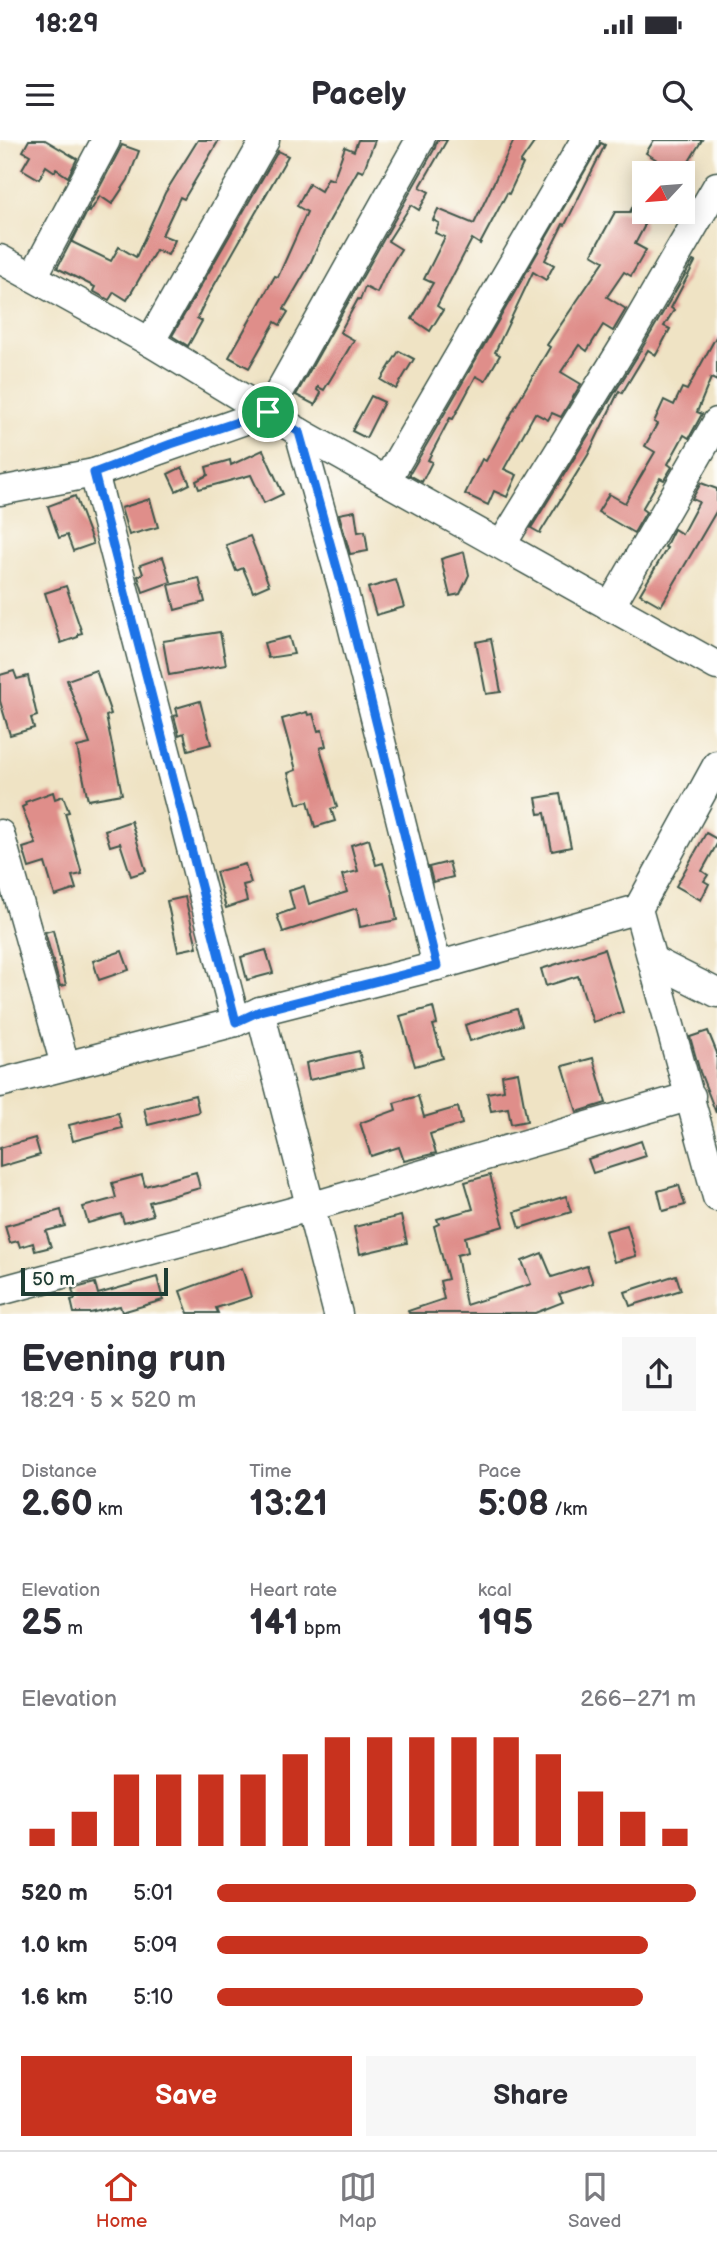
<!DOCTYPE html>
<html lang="en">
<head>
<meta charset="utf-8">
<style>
	body { margin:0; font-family:"Balsamiq Sans",sans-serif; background:#f7f7f7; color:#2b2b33; height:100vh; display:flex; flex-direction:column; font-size:26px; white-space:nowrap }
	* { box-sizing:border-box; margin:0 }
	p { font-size:23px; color:#7c7c81 }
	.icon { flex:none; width:38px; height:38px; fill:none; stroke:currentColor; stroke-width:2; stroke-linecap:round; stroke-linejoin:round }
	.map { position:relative; height:1174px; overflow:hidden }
	.details { display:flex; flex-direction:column; background:#fff; flex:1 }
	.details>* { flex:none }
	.needle { width:46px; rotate:244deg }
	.tools { position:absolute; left:632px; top:21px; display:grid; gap:14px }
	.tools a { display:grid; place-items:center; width:63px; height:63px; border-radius:0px; background:#fff; box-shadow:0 4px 18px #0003; font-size:35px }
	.scale { position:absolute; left:21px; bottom:18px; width:147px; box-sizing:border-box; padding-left:7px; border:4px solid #1f3d34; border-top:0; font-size:19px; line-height:24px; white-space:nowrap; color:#1f3d34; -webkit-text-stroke:5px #fdfcf7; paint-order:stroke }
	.pin { position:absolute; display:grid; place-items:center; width:60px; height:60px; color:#fff; margin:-30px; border:4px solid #fff; border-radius:50%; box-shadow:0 2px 7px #0007 }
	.round { display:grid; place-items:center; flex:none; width:74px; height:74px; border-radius:0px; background:#f7f7f7 }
	.overview { display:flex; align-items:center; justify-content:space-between; height:119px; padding:0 21px }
	h1 { font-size:38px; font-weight:800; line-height:52px }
	.stats { display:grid; grid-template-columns:repeat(3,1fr); gap:10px; height:119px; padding:7px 21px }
	.stats div { display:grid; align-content:center }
	.stats b { font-size:35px; font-weight:800 }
	.stats small { font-size:19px; font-weight:400 }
	.stats p { font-size:19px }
	.chart { height:196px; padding:14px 21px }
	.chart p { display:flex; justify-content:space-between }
	.chart svg { width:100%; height:126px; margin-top:7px; stroke:#c8321e; stroke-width:6 }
	.cta { display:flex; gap:14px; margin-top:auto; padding:14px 21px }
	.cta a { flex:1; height:80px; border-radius:0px; background:#c8321e; color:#fff; font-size:28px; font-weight:800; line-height:80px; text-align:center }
	.cta a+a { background:#f7f7f7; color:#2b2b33 }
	ul { padding:0 21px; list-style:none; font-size:23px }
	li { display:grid; grid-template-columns:112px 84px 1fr; align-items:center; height:52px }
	li i { height:18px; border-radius:9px; background:#c8321e }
	.status { display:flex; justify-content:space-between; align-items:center; height:49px; padding:0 35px; background:#fff; direction:ltr }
	.status svg { height:19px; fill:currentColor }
	header { display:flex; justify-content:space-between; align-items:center; height:91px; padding:0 21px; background:#fff; font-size:32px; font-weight:800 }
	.dock { display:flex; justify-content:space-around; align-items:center; height:98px; border-top:2px solid #e1e1e2; background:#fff; font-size:19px; color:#7c7c81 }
	.dock a { display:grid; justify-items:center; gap:4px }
	.dock .on { color:#c8321e }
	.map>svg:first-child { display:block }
</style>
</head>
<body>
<div class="status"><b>18:29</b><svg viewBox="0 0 49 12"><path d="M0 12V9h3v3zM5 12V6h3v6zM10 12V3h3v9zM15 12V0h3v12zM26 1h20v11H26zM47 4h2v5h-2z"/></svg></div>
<header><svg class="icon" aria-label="menu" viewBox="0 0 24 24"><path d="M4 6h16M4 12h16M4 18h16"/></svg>Pacely<svg class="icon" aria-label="search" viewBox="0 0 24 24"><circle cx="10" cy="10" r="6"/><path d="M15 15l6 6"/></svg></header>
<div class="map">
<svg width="717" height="1174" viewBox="0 0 717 1174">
	<rect width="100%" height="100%" fill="#fdfcf7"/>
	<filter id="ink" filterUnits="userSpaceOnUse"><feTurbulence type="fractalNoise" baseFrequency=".0143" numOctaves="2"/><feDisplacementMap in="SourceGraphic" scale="14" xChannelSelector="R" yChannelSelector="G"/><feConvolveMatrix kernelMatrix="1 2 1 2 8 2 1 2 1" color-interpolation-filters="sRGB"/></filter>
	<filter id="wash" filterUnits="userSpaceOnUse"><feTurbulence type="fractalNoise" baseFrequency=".00686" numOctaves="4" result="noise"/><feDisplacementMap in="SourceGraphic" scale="28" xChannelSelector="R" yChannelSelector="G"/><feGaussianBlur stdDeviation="1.57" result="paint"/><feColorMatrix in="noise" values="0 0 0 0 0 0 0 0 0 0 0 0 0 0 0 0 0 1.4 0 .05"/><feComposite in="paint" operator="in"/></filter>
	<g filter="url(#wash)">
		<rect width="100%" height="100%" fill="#efe3c4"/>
		<g id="blocks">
			<g fill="#df8e8a">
				<polygon points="29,0 45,0 77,19 68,37 56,29 55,32 46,26 39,39 22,29 30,15 23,11"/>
				<polygon points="198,0 219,0 184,59 180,57 162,95 175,100 168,115 156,110 127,160 114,152 109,160 93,151 95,147 57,128 122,5 139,11 128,40 112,64 100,56 90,72 88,70 72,102 111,121 119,107 136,117 165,53"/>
				<polygon points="358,0 375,0 363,32 358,30 327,85 309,126 284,169 288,172 280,185 275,182 249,228 229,217 275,136 278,137 307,72 297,66 309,44 321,51 328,38 333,40 345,7 354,11"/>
				<polygon points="437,0 447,0 420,47 429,52 419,70 411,65 388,101 401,109 386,133 377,153 365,147 360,160 358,159 340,192 354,200 324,250 318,247 317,250 321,253 315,265 296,255 435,8"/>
				<polygon points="514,0 536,0 520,23 523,24 509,54 507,53 480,104 472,99 437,166 443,170 430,191 412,179 433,143 424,139 445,97 435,93 439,83 433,80 438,69 474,84"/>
				<polygon points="654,0 702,0 682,33 650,33 657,20 646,13"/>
				<polygon points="601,3 605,5 565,85 563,84 545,120 554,125 546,140 533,132 495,212 500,215 485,241 476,236 453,279 450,278 428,320 432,322 422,342 409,335"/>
				<polygon points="278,11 288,16 207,158 197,178 202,181 188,206 172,196"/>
				<polygon points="644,44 644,87 635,104 646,110 631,136 624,132 607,157 626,169 613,191 603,185 587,211 579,205 561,232 581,244 561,277 552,273 548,280 535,273 504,329 517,335 507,357 494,351 488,365 465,354 482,319 486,321 521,256 550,207 547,205 604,121 592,114 615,72 630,72"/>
				<polygon points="693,121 695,122 671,168 674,170 664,186 670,189 656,215 648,210 622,253 619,251 588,315 540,393 531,388 638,215"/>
				<polygon points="717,195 717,241 711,238 697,272 702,274 689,298 684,295 668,324 672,327 664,340 660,338 642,369 646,372 634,393 598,372 609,354 625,363 655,312 645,306 657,284 654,282 664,260 674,265 682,248 687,250"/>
				<polygon points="399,211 414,219 396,249 381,240"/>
				<polygon points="371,256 384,262 366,298 352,291"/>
				<polygon points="263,310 283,354 264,363 251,335 199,349 196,341 208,335 206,327 230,320 231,325"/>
				<polygon points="182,327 190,344 176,351 168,334"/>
				<polygon points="701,343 717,349 717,370 661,466 640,454 667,408 665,407 674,389 682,394 699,362 692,359"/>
				<polygon points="75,356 93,404 73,411 67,395 59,398 48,366"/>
				<polygon points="150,359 158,387 129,395 121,368"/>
				<polygon points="355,371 358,392 365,391 368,411 350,414 339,374"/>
				<polygon points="250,396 269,445 253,452 243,428 236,431 226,405"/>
				<polygon points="464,412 469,435 460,454 450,456 441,419"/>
				<polygon points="163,417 171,442 143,452 138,436 143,434 140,425"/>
				<polygon points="199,438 205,462 175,470 169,445"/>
				<polygon points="396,440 404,467 376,475 368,448"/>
				<polygon points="66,446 82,493 78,494 78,497 61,503 45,453"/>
				<polygon points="220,492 226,525 169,535 163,501"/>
				<polygon points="289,497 294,514 268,518 264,503"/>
				<polygon points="491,499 501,552 486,554 476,502"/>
				<polygon points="96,530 111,574 106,576 122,654 88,660 77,607 90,604 67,540"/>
				<polygon points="14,531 17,539 28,536 37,576 31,578 34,588 10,595 0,561 0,535"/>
				<polygon points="200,561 211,604 188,610 184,593 179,595 174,576 178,575 176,568"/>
				<polygon points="307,572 308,575 313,574 318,591 322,590 326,606 320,608 337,667 331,669 335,681 315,687 308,661 297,664 288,633 296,630 282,579"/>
				<polygon points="53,652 55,659 63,656 69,672 65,673 82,734 72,736 76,749 55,756 45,723 29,728 23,708 36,704 22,667 26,665 25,662"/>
				<polygon points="560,654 571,707 552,711 545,673 539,674 536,658"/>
				<polygon points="131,681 146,731 131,736 120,703 110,706 105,690"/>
				<polygon points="706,693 717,699 717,704 702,731 708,735 704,741 709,744 701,760 676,746"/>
				<polygon points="369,699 376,725 383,723 392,753 397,780 360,787 357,768 283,792 277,775 294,769 289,751 304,746 309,764 347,752 342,735 358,731 351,705"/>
				<polygon points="449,722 453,737 433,742 429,727"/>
				<polygon points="245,724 251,743 243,745 247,761 226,768 216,732"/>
				<polygon points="185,757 197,807 178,811 167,761"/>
				<polygon points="53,790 66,845 60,846 45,792"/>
				<polygon points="604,809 623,872 593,882 578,836 546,846 541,829"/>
				<polygon points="266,810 273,833 247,840 241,817"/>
				<polygon points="122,811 129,830 99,840 93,821"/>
				<polygon points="433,867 437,884 433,885 443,918 415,926 400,876"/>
				<polygon points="517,869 522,885 470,901 465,885"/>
				<polygon points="708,891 717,913 716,973 700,932 690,897"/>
				<polygon points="359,911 363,928 309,940 306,923"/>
				<polygon points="593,918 606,963 577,972 563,926"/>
				<polygon points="518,932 527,981 511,984 508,968 491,971 487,953 504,950 502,935"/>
				<polygon points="195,955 199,972 148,985 144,968"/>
				<polygon points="418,956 424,977 458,967 462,984 430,994 436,1013 404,1021 399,1007 371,1016 360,983 396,970 394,963"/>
				<polygon points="118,973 122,988 73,1001 69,985"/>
				<polygon points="35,998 40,1015 0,1027 0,1008"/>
				<polygon points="641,1001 646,1016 593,1033 588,1019"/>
				<polygon points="196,1032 200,1048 149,1062 153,1075 124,1083 121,1074 88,1083 83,1067 116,1058 112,1043 142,1035 145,1046"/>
				<polygon points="490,1035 504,1086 465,1097 468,1112 457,1115 466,1165 531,1144 522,1121 542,1113 552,1137 587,1126 593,1143 559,1154 563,1162 535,1173 409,1173 408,1171 444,1159 440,1141 448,1139 434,1086 439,1084 437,1079 473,1069 465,1042"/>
				<polygon points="679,1045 685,1065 663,1071 658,1051"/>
				<polygon points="566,1056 571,1072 520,1088 515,1072"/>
				<polygon points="61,1070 65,1086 46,1091 51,1107 35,1111 33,1103 20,1107 18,1101 10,1103 5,1086"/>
				<polygon points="401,1076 407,1103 360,1114 354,1087"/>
				<polygon points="627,1085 636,1116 614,1122 605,1091"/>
				<polygon points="242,1128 251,1157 216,1168 218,1173 188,1173 180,1151"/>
				<polygon points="676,1135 681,1150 630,1166 625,1152"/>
				<polygon points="157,1137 163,1160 122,1172 120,1166 90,1173 74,1173 71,1160 75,1159 72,1149 95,1143 98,1154"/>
			</g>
		</g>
	</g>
	<g filter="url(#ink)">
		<use href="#blocks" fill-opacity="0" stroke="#3e564a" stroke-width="2"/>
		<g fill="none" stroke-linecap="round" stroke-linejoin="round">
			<g stroke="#3e564a" stroke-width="31">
				<g id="minor">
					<polyline points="0,119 150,202 299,292 717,526"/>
					<polyline points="33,137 106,0"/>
					<polyline points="150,202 265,0"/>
					<polyline points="299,292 344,453 437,826"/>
					<polyline points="94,333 236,882"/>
					<polyline points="386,341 585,0"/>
					<polyline points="0,351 94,333 268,272 420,0"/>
					<polyline points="502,404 624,206 717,46"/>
					<polyline points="610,467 717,282"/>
					<polyline points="717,625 638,769 717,1057"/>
					<polyline points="0,694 65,925"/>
					<polyline points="652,820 717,853"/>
					<polyline points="260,871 338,1174"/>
					<polyline points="0,943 236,882 260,871 437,826 638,769"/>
					<polyline points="0,1151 310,1067 691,956"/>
				</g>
			</g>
			<use href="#minor" stroke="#fff" stroke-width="28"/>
		</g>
	</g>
	<g fill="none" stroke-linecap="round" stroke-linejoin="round" filter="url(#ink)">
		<g stroke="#fff" stroke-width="14">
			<polygon id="route" points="268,272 299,292 344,453 437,826 260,871 236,882 94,333 171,304"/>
		</g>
		<use href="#route" stroke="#1a73e8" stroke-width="9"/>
	</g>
</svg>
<div class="tools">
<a><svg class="needle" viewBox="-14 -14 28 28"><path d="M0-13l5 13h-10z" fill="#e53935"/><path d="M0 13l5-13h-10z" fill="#7c7c81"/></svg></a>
</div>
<div class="scale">50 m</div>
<div class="pin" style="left:268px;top:272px;background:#1e9e55"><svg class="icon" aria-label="arrive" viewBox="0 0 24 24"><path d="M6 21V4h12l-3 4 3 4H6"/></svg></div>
</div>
<section class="details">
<div class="overview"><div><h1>Evening run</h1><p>18:29 · 5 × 520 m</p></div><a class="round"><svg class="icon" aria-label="share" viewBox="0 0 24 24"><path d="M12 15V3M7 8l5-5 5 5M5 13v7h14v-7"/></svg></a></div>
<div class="stats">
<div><p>Distance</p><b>2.60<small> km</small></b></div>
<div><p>Time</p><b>13:21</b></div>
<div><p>Pace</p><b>5:08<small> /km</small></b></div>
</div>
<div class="stats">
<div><p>Elevation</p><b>25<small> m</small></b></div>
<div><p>Heart rate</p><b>141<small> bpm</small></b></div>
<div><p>kcal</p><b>195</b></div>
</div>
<div class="chart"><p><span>Elevation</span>266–271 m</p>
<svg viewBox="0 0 160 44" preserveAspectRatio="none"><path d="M5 44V38M15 44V32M25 44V19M35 44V19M45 44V19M55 44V19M65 44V12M75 44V6M85 44V6M95 44V6M105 44V6M115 44V6M125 44V12M135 44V25M145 44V32M155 44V38"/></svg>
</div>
<ul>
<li><b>520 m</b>5:01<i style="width:100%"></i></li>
<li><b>1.0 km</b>5:09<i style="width:90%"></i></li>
<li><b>1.6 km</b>5:10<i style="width:89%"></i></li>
</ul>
<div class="cta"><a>Save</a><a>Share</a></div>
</section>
<nav class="dock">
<a class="on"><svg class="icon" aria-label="home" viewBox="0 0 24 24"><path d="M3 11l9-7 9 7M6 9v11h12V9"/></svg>Home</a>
<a><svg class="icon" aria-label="map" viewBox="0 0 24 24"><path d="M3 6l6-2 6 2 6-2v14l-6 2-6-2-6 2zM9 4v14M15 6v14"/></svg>Map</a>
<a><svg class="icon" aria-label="saved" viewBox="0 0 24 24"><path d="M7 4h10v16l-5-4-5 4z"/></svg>Saved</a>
</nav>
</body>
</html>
